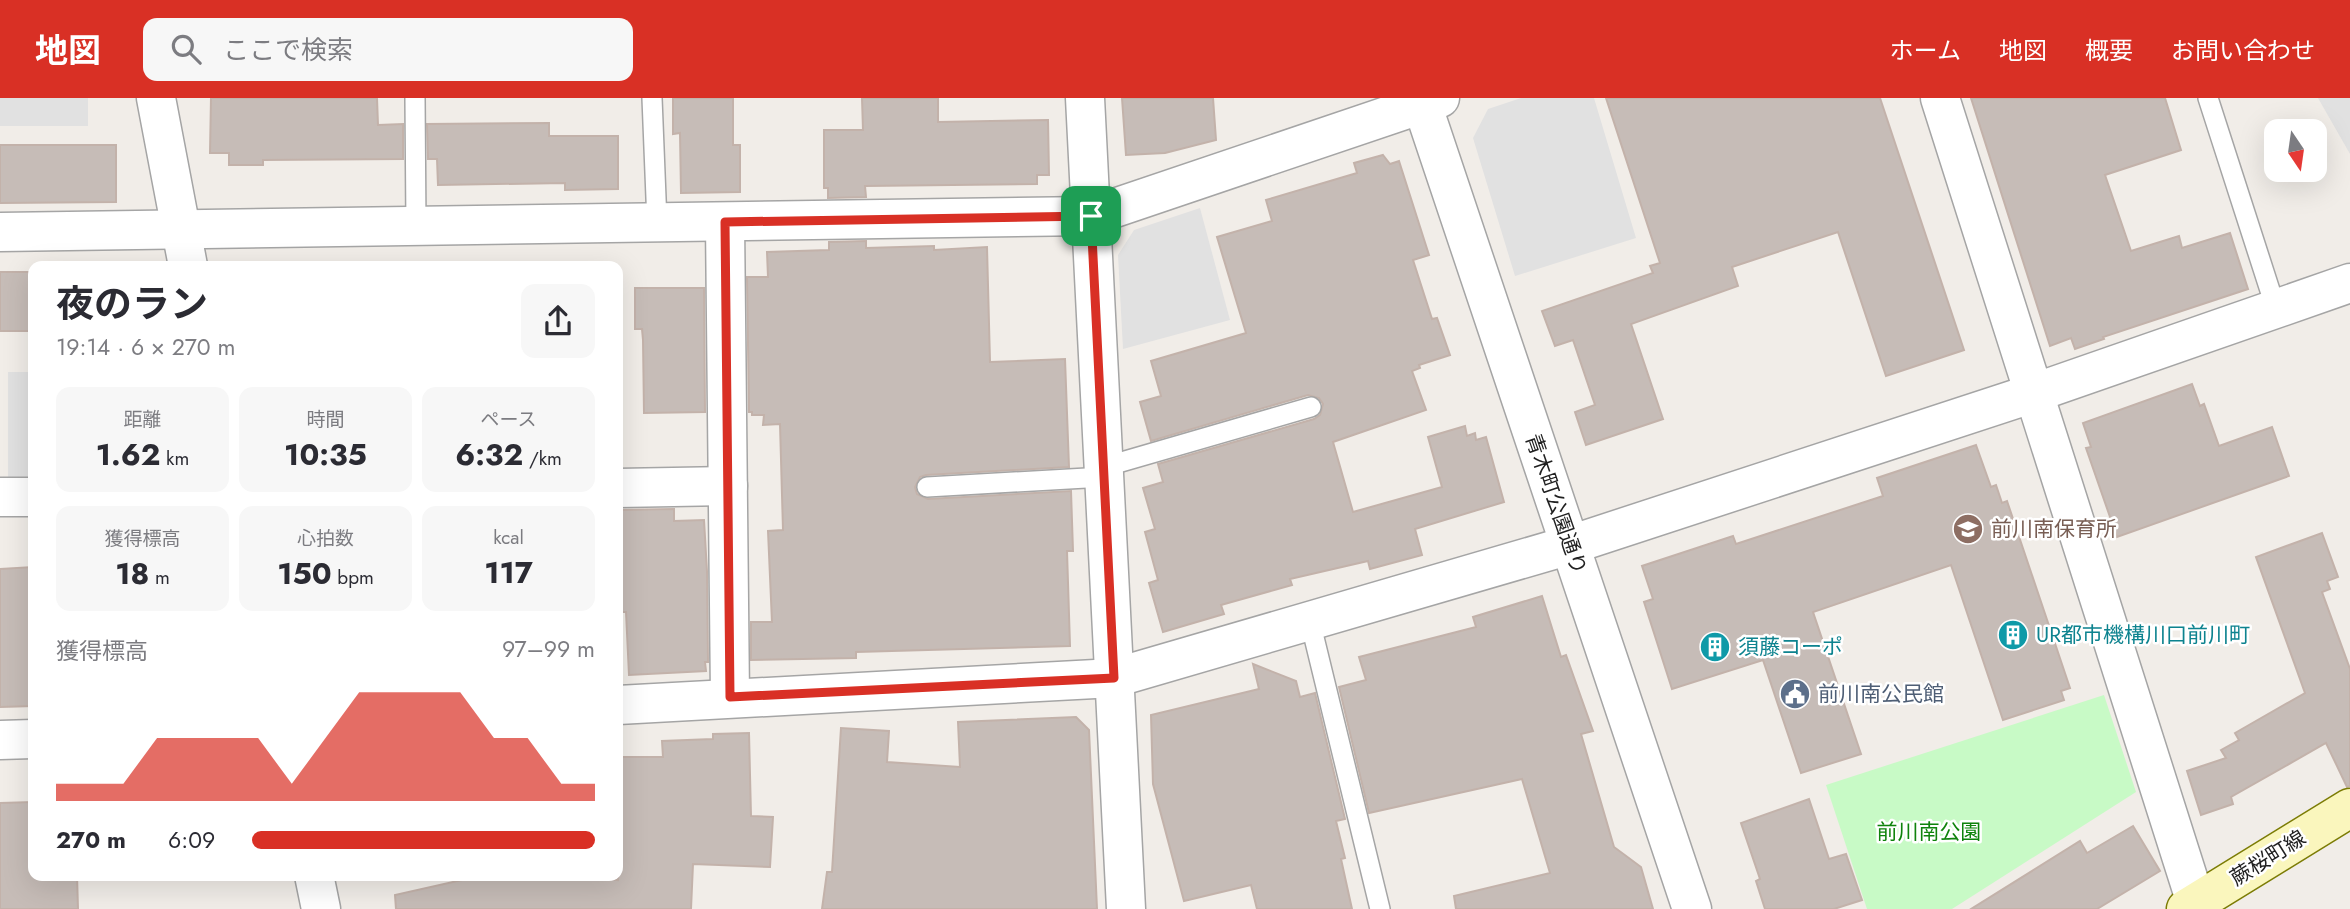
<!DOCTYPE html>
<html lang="ja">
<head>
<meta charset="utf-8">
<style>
	body { margin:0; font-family:Jost,"Noto Sans JP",sans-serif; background:#f7f7f7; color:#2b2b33; height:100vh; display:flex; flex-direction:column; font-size:26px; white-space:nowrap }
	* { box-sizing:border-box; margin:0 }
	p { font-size:23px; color:#7c7c81 }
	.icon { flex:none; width:38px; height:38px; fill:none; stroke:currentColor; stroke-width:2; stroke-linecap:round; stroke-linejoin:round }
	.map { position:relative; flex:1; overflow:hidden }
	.drawer { position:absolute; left:28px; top:163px; width:595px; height:620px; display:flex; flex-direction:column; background:#fff; border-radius:14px; box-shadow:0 7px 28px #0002 }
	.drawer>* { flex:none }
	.needle { width:46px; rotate:167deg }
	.buttons { position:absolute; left:2264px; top:21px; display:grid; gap:14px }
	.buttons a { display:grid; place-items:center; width:63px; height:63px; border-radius:14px; background:#fff; box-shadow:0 7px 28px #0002; font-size:35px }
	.pin { position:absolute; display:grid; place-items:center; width:60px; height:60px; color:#fff; margin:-30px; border-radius:14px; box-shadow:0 4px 10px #0006 }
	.round { display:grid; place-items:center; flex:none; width:74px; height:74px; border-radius:14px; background:#f7f7f7 }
	.headline { display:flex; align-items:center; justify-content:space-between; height:119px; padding:0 28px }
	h1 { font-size:38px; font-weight:700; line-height:52px }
	.stats { display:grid; grid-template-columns:repeat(3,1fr); gap:10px; height:119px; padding:7px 28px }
	.stats div { display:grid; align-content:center; border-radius:14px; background:#f7f7f7; text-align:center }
	.stats b { font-size:30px; font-weight:700 }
	.stats small { font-size:19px; font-weight:400 }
	.stats p { font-size:19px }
	.chart { height:196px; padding:14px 28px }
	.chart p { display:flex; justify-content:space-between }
	.chart svg { width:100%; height:126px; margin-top:7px; fill:#d93025; opacity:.7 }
	ul { padding:0 28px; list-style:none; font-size:23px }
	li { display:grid; grid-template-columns:112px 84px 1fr; align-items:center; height:52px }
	li i { height:18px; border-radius:9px; background:#d93025 }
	header { display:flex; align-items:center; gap:42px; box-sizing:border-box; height:98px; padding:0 35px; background:#d93025; color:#fff }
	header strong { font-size:33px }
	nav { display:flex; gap:38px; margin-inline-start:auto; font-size:24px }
	.search { width:490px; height:63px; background:#f7f7f7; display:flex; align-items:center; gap:18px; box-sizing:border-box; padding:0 24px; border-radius:14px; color:#7c7c81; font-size:26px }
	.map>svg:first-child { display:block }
</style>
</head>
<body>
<header>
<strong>地図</strong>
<div class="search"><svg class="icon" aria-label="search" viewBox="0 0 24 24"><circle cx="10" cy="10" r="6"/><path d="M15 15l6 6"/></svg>ここで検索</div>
<nav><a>ホーム</a><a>地図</a><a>概要</a><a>お問い合わせ</a></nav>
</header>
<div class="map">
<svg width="2350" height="811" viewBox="0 0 2350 811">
	<rect width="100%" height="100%" fill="#f1ede8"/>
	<polygon fill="#c8fac6" points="2104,597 2136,694 1952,811 1867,811 1826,687"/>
	<g fill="#e1e1e1">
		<rect x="0" y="0" width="88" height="28"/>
		<polygon points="1521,0 1594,0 1636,140 1515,178 1473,40 1488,11"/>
		<polygon points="2318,0 2350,0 2350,56"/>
		<polygon points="1200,110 1230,222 1123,251 1118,157 1134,132"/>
		<rect x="8" y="274" width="25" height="108"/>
	</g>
	<g fill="#c6bcb7" stroke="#c3b2aa" stroke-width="2">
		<polygon points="211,0 377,0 378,27 403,26 403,61 263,62 263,67 229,67 229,55 210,55"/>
		<polygon points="673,0 733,0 733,47 740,47 740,94 681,95 680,35 673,36"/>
		<polygon points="862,0 938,0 938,24 1048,22 1049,77 1037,77 1037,86 865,88 866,99 828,100 828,90 824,90 824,32 863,32"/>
		<polygon points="1122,0 1213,0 1216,42 1165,55 1126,57"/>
		<polygon points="1606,0 1880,0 1964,252 1886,278 1838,134 1732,169 1738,188 1631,226 1663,321 1586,347 1575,314 1595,307 1573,242 1555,248 1542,213 1653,175 1650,168 1660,165"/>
		<polygon points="1971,0 2165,0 2181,52 2105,77 2131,153 2179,138 2182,150 2230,135 2248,191 2103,239 2104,241 2075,251 2071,240 2050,248"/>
		<polygon points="549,25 549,38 618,38 618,91 565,92 565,85 438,87 437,61 428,61 427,26"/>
		<polygon points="0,47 116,47 116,104 0,105"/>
		<polygon points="1383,57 1390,66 1399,63 1429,157 1413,162 1432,221 1437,220 1450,257 1419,267 1420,270 1412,273 1426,312 1333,344 1353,414 1442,389 1428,339 1465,328 1467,338 1475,335 1476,342 1486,339 1504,404 1415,431 1422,457 1370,471 1368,463 1290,481 1292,487 1221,507 1224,516 1163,534 1149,485 1158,482 1145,434 1155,431 1143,390 1163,384 1158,366 1314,321 1320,317 1323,306 1319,300 1308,297 1151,343 1140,304 1161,298 1151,263 1246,235 1217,139 1272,123 1266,102 1357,75 1354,65"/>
		<polygon points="866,143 866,150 934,148 934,152 987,149 990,264 1065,261 1069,369 926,377 920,379 915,389 917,396 928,401 1071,393 1073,453 1067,453 1070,548 856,554 856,560 751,562 751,524 772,524 768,433 783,432 780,326 763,327 764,317 752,317 752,314 749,314 747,179 768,179 767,154 829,152 829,144"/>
		<rect x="0" y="174" width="33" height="59"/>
		<polygon points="635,190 704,190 705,314 644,315 643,242 642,231 635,231"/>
		<polygon points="2192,286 2200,308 2204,306 2219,348 2272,329 2289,378 2117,439 2086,350 2091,349 2083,325"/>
		<polygon points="1976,347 1991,389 1996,387 2002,405 2007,403 2070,590 2061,593 2064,602 2003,622 1951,467 1813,514 1861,656 1801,675 1763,562 1672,591 1644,504 1653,501 1642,468 1733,438 1736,446 1883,398 1877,380"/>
		<polygon points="674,411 674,423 704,422 707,473 708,564 705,564 706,573 629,577 626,514 622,514 618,454 618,412"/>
		<polygon points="2322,435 2338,479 2327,483 2330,491 2322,494 2350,571 2350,688 2347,689 2326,645 2231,699 2233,706 2201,717 2187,673 2226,660 2221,652 2239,642 2235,635 2305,595 2256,459"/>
		<polygon points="33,469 33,608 0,609 0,471"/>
		<polygon points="1542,498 1561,559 1566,557 1593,633 1581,636 1614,749 1641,769 1653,811 1456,811 1454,798 1550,775 1522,681 1369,715 1339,589 1366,582 1359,559 1476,529 1473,519"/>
		<polygon points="1253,566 1296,583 1300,599 1315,595 1345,721 1336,723 1345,760 1341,761 1352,811 1257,811 1251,787 1184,803 1153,686 1151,617 1259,591"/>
		<polygon points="1076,619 1089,632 1097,811 822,811 827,774 832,774 841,630 889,633 887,664 960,669 958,624"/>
		<polygon points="749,635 751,718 773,719 770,769 693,766 691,811 396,811 395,797 484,777 577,777 618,782 618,690 622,691 622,659 663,659 662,643 713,641 713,636"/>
		<polygon points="1809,701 1829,761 1846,756 1862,802 1834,811 1765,811 1756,783 1760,781 1741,725"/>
		<polygon points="33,704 33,777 77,777 78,811 0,811 0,705"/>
		<polygon points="2133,728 2160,773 2097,811 1971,811 2080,743 2087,755"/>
	</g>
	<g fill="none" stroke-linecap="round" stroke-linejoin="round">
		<g stroke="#a5a5a5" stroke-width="22">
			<g id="service">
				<polyline points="415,0 416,129"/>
				<polyline points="652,0 657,125"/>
				<polyline points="2208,0 2276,211"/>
				<polyline points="1104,369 1311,309"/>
				<polyline points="927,389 1104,379"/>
				<polyline points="1310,523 1380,811"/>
			</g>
		</g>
		<g stroke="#a5a5a5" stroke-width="41">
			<g id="minor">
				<polyline points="725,124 730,599"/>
				<polyline points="618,390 728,388"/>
				<polyline points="0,399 33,399"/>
				<polyline points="618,607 1114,580 1570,447 2034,295 2350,185"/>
				<polyline points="0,642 33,641"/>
			</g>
		</g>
		<g stroke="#a5a5a5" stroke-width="41">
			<g id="tertiary">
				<polyline points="156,0 188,168"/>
				<polyline points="1085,0 1126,811"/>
				<polyline points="1420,0 1692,811"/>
				<polyline points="1940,0 2198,811"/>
				<polyline points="0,134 1091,118 1440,0"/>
				<polyline points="314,777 321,811"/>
			</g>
		</g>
		<g stroke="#7c7c05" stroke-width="41">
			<polyline id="secondary" points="2186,811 2350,710"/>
		</g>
		<use href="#service" stroke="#fff" stroke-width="19"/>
		<use href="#minor" stroke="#fff" stroke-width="38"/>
		<use href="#tertiary" stroke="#fff" stroke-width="38"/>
		<use href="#secondary" stroke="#faf6bd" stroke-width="38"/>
	</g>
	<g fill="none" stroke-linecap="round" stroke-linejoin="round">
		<g stroke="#fff" stroke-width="14">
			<polygon id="route" points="1091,118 1114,580 730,599 725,124"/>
		</g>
		<use href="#route" stroke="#d93025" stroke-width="9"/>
	</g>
	<defs>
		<g id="school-disc" transform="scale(1.575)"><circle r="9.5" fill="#8d6e63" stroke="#fff"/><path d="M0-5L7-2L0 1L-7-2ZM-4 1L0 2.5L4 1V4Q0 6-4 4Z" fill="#fff"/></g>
		<g id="building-disc" transform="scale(1.575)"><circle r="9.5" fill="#0f9aa8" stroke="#fff"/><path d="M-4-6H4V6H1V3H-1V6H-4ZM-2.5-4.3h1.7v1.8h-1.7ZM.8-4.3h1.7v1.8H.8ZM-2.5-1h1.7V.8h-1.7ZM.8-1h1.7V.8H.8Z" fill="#fff"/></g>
		<g id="civic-disc" transform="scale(1.575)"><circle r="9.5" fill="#5c6f8a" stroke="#fff"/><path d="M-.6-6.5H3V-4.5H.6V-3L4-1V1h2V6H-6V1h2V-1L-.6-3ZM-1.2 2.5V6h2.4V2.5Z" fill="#fff"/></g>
	</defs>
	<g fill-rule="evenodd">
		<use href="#school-disc" x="1968" y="431"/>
		<use href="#building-disc" x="2013" y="537"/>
		<use href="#building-disc" x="1715" y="549"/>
		<use href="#civic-disc" x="1795" y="596"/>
	</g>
	<g text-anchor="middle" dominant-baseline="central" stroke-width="5" stroke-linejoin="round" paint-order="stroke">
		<g font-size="21" fill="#212121" stroke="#fff">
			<text transform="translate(1556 406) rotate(71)">青木町公園通り</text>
			<text transform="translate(2268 760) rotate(-32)">蕨桜町線</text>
		</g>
		<g font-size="21" fill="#785e54" stroke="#fff" text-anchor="start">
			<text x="1991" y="431">前川南保育所</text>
		</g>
		<g font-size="21" fill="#0d838f" stroke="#fff" text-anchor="start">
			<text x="2036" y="537">UR都市機構川口前川町</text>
			<text x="1738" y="549">須藤コーポ</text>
		</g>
		<g font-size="21" fill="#4e5e75" stroke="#fff" text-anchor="start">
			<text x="1818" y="596">前川南公民館</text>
		</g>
		<g font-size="21" fill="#0f830c" stroke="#fff">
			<text x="1929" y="734">前川南公園</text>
		</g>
	</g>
</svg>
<div class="buttons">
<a><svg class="needle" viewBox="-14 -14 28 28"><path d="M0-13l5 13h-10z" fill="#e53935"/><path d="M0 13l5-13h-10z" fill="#7c7c81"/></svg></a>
</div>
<div class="pin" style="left:1091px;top:118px;background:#1e9e55"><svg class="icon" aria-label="arrive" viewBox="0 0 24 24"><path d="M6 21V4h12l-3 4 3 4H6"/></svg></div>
<section class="drawer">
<div class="headline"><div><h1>夜のラン</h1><p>19:14 · 6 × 270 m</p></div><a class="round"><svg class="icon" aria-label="share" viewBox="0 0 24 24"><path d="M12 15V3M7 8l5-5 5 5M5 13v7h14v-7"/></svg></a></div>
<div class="stats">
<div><p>距離</p><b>1.62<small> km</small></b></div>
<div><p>時間</p><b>10:35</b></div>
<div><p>ペース</p><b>6:32<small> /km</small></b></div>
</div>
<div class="stats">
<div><p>獲得標高</p><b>18<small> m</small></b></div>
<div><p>心拍数</p><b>150<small> bpm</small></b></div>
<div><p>kcal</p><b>117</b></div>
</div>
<div class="chart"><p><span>獲得標高</span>97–99 m</p>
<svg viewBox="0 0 160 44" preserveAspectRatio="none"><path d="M0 44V38L10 38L20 38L30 22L40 22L50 22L60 22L70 38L80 22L90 6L100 6L110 6L120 6L130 22L140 22L150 38L160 38V44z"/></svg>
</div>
<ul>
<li><b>270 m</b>6:09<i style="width:100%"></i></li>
</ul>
</section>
</div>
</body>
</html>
